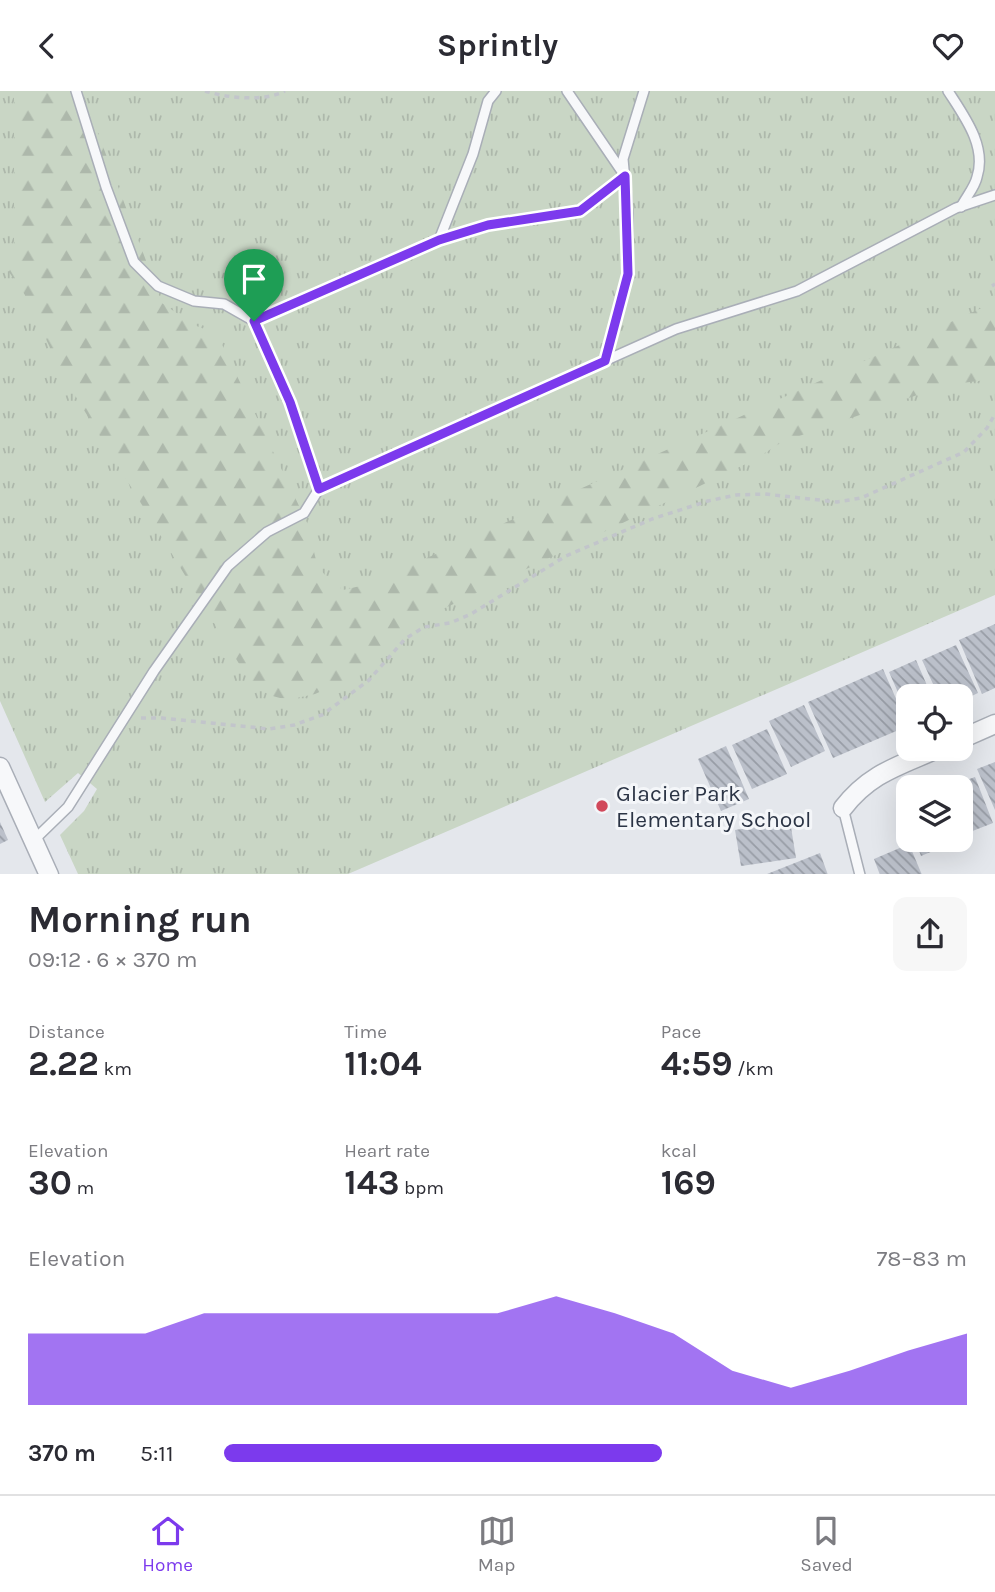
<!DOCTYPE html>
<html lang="en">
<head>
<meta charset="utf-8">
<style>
	body { margin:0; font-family:Karla,sans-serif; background:#f7f7f7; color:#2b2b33; height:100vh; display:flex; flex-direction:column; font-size:26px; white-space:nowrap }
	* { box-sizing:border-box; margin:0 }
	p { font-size:23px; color:#7c7c81 }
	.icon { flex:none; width:38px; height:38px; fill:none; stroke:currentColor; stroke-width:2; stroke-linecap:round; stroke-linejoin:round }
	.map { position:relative; height:783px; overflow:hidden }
	.panel { display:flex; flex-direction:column; background:#fff; flex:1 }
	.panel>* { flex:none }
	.fabs { position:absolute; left:896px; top:593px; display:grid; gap:14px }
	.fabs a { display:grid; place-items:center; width:77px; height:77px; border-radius:14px; background:#fff; box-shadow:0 7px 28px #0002; font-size:35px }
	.pin { position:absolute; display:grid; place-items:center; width:60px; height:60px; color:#fff; margin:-72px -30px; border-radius:50% 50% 50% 0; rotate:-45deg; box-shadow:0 0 7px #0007 }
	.pin .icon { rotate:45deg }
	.round { display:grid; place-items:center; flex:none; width:74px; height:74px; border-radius:14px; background:#f7f7f7 }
	.overview { display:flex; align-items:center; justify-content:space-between; height:119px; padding:0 28px }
	h1 { font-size:38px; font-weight:700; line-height:52px }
	.metrics { display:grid; grid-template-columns:repeat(3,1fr); gap:10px; height:119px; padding:7px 28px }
	.metrics div { display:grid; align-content:center }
	.metrics b { font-size:35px; font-weight:700 }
	.metrics small { font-size:19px; font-weight:400 }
	.metrics p { font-size:19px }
	.chart { height:196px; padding:14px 28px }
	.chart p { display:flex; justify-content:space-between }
	.chart svg { width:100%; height:126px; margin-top:7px; fill:#7c3aed; opacity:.7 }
	ul { padding:0 28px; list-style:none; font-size:23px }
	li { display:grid; grid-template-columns:112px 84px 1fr; align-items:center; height:52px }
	li i { height:18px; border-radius:9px; background:#7c3aed }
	header { display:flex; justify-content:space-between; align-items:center; height:91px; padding:0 28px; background:#fff; font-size:32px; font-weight:700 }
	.dock { display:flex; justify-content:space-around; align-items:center; height:98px; border-top:2px solid #e1e1e2; background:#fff; font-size:19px; color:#7c7c81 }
	.dock a { display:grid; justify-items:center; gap:4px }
	.dock .selected { color:#7c3aed }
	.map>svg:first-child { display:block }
</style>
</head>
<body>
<header><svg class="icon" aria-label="back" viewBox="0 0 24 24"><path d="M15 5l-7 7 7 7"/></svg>Sprintly<svg class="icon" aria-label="heart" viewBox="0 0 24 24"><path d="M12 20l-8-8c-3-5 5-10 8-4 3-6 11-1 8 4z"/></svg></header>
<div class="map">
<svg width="995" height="784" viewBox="0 0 995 784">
	<defs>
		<pattern id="grass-tufts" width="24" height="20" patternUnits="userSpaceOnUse" patternTransform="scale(1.75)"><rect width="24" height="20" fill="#c9d6c5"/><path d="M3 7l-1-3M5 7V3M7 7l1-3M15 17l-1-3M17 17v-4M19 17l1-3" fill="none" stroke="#adb8ab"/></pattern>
		<pattern id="forest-firs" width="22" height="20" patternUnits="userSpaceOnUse" patternTransform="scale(1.75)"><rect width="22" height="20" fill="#c9d6c5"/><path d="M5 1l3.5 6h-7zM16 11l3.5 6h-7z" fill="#adb8ab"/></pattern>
		<pattern id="building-back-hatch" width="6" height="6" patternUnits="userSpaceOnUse" patternTransform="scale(1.75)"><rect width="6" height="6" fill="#bbc0ca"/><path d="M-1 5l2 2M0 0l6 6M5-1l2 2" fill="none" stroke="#989da6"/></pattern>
	</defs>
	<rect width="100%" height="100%" fill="#e4e7ec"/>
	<polygon fill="url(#grass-tufts)" points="0,0 995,0 995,504 348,783 78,783 60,744 84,720 97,698 78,682 45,711 0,610"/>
	<path fill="url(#forest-firs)" d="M 14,0 L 82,0 L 162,212 L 194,234 L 217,243 L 311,440 C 315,472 316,480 343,499 L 369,493 L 995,211 L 995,285 L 986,289 L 946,294 L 782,351 L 752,370 L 443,518 L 422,530 L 349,588 L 315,603 L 292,608 L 280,607 L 269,604 L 249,589 L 65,288 L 25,204 L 9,181 L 14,169 Z"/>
	<g fill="url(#building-back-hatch)">
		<polygon points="995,533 995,597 982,603 959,549"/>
		<polygon points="956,554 978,602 961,610 961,606 939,606 922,569"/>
		<polygon points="916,569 932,606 908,606 908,624 889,581"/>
		<polygon points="883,578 908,635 833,667 808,611"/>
		<polygon points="804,614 825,660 791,676 769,630"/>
		<polygon points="767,638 787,683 752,698 732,654"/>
		<polygon points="726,655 749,708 721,720 698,668"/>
		<polygon points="995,671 995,719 977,678"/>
		<polygon points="975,686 993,732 970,741 966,732 961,734 961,696 947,696"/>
		<polygon points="908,712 908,734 900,715"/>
		<polygon points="790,730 796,767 741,775 735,739"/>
		<polygon points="0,731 8,749 0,753"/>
		<polygon points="915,749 959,749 921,765"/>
		<polygon points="909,753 922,784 880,784 874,768"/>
		<polygon points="820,762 828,784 767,784 767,783"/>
	</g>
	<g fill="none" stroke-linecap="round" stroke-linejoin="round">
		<g stroke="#a9aeb7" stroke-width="12">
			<g id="lane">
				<polyline points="496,0 488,10 473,63 439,149 488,134 580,120 625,85 567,0"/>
				<path d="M 948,0 C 964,25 987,55 977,86 C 975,96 966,106 961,116"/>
				<polyline points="254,230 439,149"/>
				<polyline points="605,270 628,183 628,123 623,68 644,0"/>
				<polyline points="319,398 676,238 797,200 956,117 995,104"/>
				<polyline points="843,717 860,784"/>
				<polyline points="33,750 68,716 154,580 228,475 267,441 304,422 319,398 290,311 254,230 224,213 194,210 158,195 134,171 106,96 76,0"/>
			</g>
		</g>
		<g stroke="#a9aeb7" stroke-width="21">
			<g id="street">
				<polyline points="961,648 995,633"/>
				<polyline points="0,676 49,784"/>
				<path d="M 843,717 C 870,682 899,675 937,658"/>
			</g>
		</g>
		<g stroke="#c2c5cb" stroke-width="3.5" stroke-dasharray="5 5" stroke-linecap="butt">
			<path d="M 205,0 C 227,7 264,11 285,0"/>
			<polyline points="992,195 995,193"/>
			<polyline points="141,627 162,627 269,638 294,634 322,624 345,607 369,589 405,548 424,536 450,532 471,523 566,465 652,428 708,410 736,404 765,403 837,411 861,407 964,361 987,337 995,323"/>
		</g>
		<use href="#lane" stroke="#f7f8fa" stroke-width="9"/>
		<use href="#street" stroke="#f7f8fa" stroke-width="18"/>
	</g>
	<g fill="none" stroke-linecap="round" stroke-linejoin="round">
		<g stroke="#fff" stroke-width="14">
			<polygon id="route" points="625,85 628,183 605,270 319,398 290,311 254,230 439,149 488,134 580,120"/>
		</g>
		<use href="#route" stroke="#7c3aed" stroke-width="9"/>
	</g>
	<circle fill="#d1495b" stroke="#f4f6f9" stroke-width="2.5" cx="602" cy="715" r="7"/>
	<g text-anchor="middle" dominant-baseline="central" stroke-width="6" stroke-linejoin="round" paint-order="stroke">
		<g font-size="23" fill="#2b3445" stroke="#f4f6f9" text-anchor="start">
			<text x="616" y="702">Glacier Park<tspan x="616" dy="26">Elementary School</tspan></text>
		</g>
	</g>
</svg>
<div class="fabs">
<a><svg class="icon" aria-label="locate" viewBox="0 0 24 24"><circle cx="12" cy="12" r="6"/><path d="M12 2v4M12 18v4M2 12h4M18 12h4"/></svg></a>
<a><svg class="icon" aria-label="layers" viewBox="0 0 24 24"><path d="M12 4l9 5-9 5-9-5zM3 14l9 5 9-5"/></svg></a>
</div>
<div class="pin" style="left:254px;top:230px;background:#1e9e55"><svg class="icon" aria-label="arrive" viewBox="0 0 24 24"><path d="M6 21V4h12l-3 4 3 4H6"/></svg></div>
</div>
<section class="panel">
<div class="overview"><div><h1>Morning run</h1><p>09:12 · 6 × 370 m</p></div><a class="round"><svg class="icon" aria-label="share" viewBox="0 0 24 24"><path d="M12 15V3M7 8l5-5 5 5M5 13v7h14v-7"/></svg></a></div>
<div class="metrics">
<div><p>Distance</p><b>2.22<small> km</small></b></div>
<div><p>Time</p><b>11:04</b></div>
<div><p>Pace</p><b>4:59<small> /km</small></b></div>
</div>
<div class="metrics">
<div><p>Elevation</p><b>30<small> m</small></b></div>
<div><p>Heart rate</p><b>143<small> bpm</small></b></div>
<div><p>kcal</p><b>169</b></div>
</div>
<div class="chart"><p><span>Elevation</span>78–83 m</p>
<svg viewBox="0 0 160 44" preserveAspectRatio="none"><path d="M0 44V19L10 19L20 19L30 12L40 12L50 12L60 12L70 12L80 12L90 6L100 12L110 19L120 32L130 38L140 32L150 25L160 19V44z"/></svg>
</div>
<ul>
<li><b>370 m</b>5:11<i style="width:59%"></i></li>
</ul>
</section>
<nav class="dock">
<a class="selected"><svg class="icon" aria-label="home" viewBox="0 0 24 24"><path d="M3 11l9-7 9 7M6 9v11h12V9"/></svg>Home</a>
<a><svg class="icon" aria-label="map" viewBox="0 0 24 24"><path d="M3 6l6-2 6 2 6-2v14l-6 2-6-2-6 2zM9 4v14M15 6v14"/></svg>Map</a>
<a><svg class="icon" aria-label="saved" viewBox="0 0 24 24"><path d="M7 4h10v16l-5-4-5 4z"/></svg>Saved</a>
</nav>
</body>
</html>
